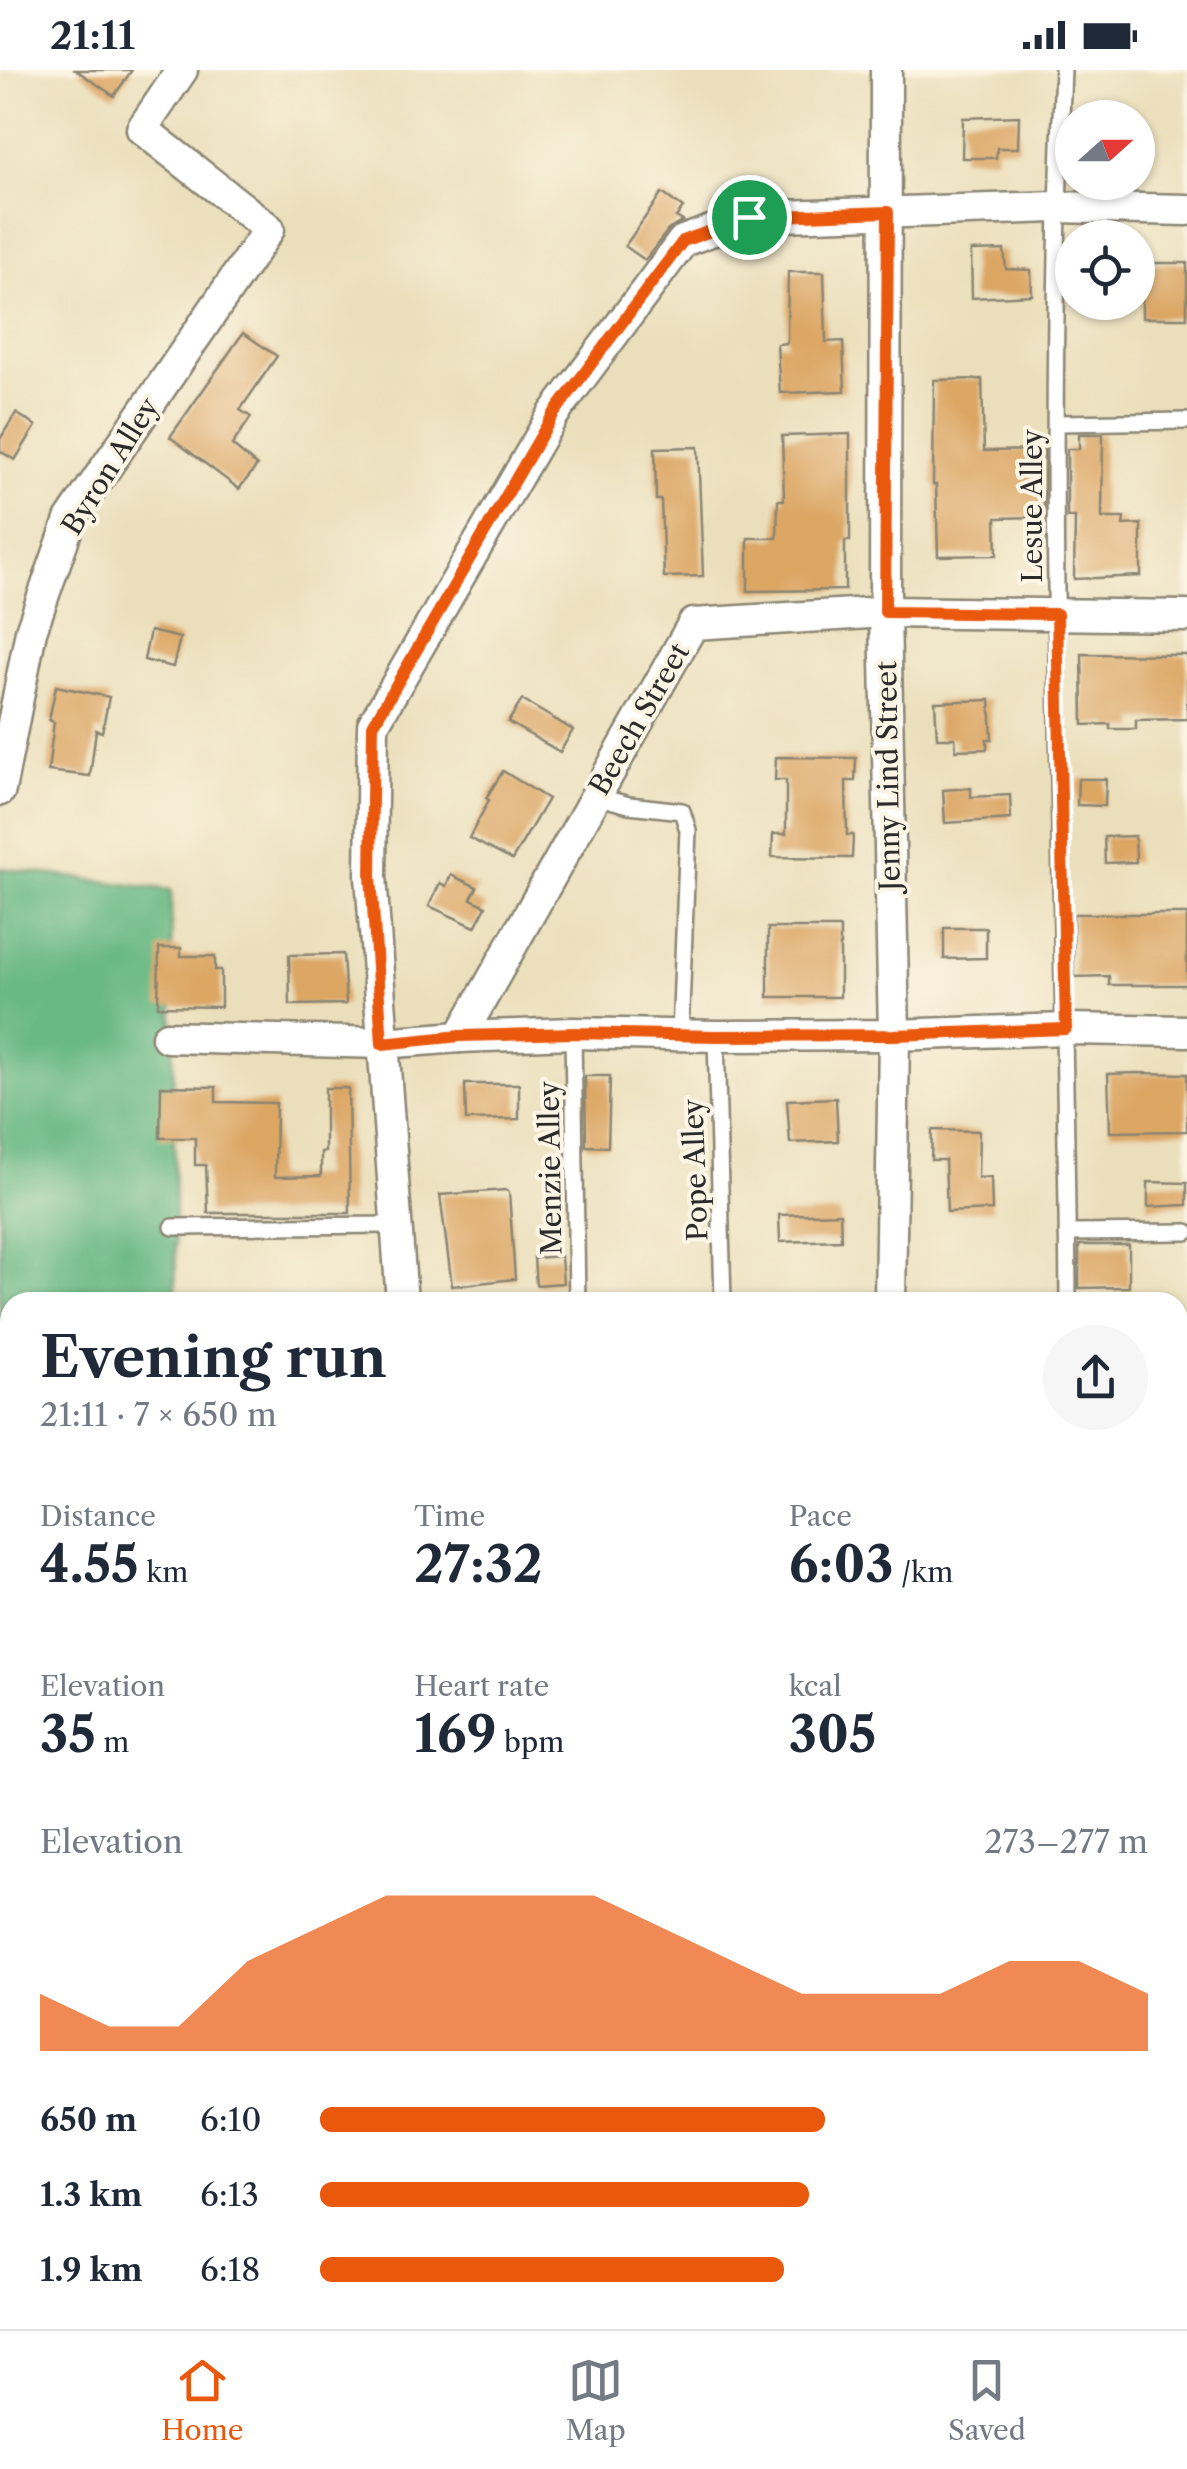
<!DOCTYPE html>
<html lang="en">
<head>
<meta charset="utf-8">
<style>
	body { margin:0; font-family:"Libre Caslon Text",serif; background:#f6f6f7; color:#1f2937; height:100vh; display:flex; flex-direction:column; font-size:38px; white-space:nowrap }
	* { box-sizing:border-box; margin:0 }
	p { font-size:32px; color:#747a83 }
	.icon { flex:none; width:55px; height:55px; fill:none; stroke:currentColor; stroke-width:2; stroke-linecap:round; stroke-linejoin:round }
	.map { position:relative; flex:1; overflow:hidden }
	.panel { position:absolute; left:0px; top:1222px; width:1188px; height:1038px; display:flex; flex-direction:column; background:#fff; border-radius:30px 30px 0 0; box-shadow:0 2px 8px #0004 }
	.panel>* { flex:none }
	.needle { width:65px; rotate:69deg }
	.tools { position:absolute; left:1055px; top:30px; display:grid; gap:20px }
	.tools a { display:grid; place-items:center; width:100px; height:100px; border-radius:50%; background:#fff; box-shadow:0 2px 8px #0004; font-size:50px }
	.pin { position:absolute; display:grid; place-items:center; width:85px; height:85px; color:#fff; margin:-42px; border:5px solid #fff; border-radius:50%; box-shadow:0 2px 10px #0007 }
	.round { display:grid; place-items:center; flex:none; width:105px; height:105px; border-radius:52px; background:#f6f6f7 }
	.overview { display:flex; align-items:center; justify-content:space-between; height:170px; padding:0 40px }
	h1 { font-size:55px; font-weight:800; line-height:75px }
	.figures { display:grid; grid-template-columns:repeat(3,1fr); gap:15px; height:170px; padding:10px 40px }
	.figures div { display:grid; align-content:center }
	.figures b { font-size:50px; font-weight:800 }
	.figures small { font-size:28px; font-weight:400 }
	.figures p { font-size:28px }
	.chart { height:280px; padding:20px 40px }
	.chart p { display:flex; justify-content:space-between }
	.chart svg { width:100%; height:180px; margin-top:10px; fill:#ea580c; opacity:.7 }
	ul { padding:0 40px; list-style:none; font-size:32px }
	li { display:grid; grid-template-columns:160px 120px 1fr; align-items:center; height:75px }
	li i { height:25px; border-radius:12px; background:#ea580c }
	.status { display:flex; justify-content:space-between; align-items:center; height:70px; padding:0 50px; background:#fff; direction:ltr }
	.status svg { height:28px; fill:currentColor }
	.dock { display:flex; justify-content:space-around; align-items:center; height:140px; border-top:2px solid #e0e1e3; background:#fff; font-size:28px; color:#747a83 }
	.dock a { display:grid; justify-items:center; gap:5px }
	.dock .current { color:#ea580c }
	.map>svg:first-child { display:block }
</style>
</head>
<body>
<div class="status"><b>21:11</b><svg viewBox="0 0 49 12"><path d="M0 12V9h3v3zM5 12V6h3v6zM10 12V3h3v9zM15 12V0h3v12zM26 1h20v11H26zM47 4h2v5h-2z"/></svg></div>
<div class="map">
<svg width="1187" height="2259" viewBox="0 0 1187 2259">
	<rect width="100%" height="100%" fill="#fcf5e5"/>
	<filter id="ink" filterUnits="userSpaceOnUse"><feTurbulence type="fractalNoise" baseFrequency=".01" numOctaves="2"/><feDisplacementMap in="SourceGraphic" scale="20" xChannelSelector="R" yChannelSelector="G"/><feConvolveMatrix kernelMatrix="1 2 1 2 8 2 1 2 1" color-interpolation-filters="sRGB"/></filter>
	<filter id="wash" filterUnits="userSpaceOnUse"><feTurbulence type="fractalNoise" baseFrequency=".0048" numOctaves="4" result="noise"/><feDisplacementMap in="SourceGraphic" scale="40" xChannelSelector="R" yChannelSelector="G"/><feGaussianBlur stdDeviation="2.25" result="paint"/><feColorMatrix in="noise" values="0 0 0 0 0 0 0 0 0 0 0 0 0 0 0 0 0 1.4 0 .05"/><feComposite in="paint" operator="in"/></filter>
	<g filter="url(#wash)">
		<rect width="100%" height="100%" fill="#ebdfbb"/>
		<polygon fill="#6ab984" stroke="#4a7258" stroke-width="2.5" points="0,798 171,820 176,1232 10,1232 10,2250 189,2250 189,2259 0,2259"/>
		<g id="blocks">
			<g fill="#dca663">
				<polygon points="76,0 132,0 114,26"/>
				<polygon points="1019,46 1018,78 997,78 996,88 962,88 963,48"/>
				<polygon points="662,123 683,138 676,147 683,151 668,160 645,190 625,176"/>
				<polygon points="1004,180 1006,199 1031,200 1032,225 972,228 971,181"/>
				<rect x="1142" y="193" width="45" height="55"/>
				<polygon points="788,202 824,202 826,272 843,271 845,321 780,323 777,274 787,273"/>
				<polygon points="243,263 277,286 240,340 251,347 232,375 257,396 239,419 170,367"/>
				<polygon points="982,309 984,381 1044,380 1044,447 996,448 997,485 938,486 936,415 933,415 934,310"/>
				<polygon points="16,343 36,356 15,390 0,381 0,369"/>
				<polygon points="850,364 850,471 845,471 845,520 748,521 748,468 777,468 778,430 784,430 782,366"/>
				<polygon points="1079,364 1103,364 1102,448 1124,448 1123,455 1141,454 1141,506 1074,509 1075,447 1067,447 1067,379 1079,379"/>
				<polygon points="698,377 703,506 664,507 661,430 656,430 655,378"/>
				<polygon points="150,561 180,568 173,597 144,590"/>
				<polygon points="1082,584 1187,585 1187,649 1136,650 1136,659 1110,659 1110,654 1083,655"/>
				<polygon points="56,616 109,627 102,662 96,660 90,706 48,701 54,652 49,650"/>
				<polygon points="522,630 573,660 560,682 508,652"/>
				<polygon points="990,630 992,669 987,669 987,679 956,680 955,668 937,668 935,632"/>
				<polygon points="776,687 856,688 855,711 846,711 847,765 853,765 852,788 772,787 773,764 786,764 786,710 775,710"/>
				<polygon points="503,701 548,729 512,790 469,768 489,730 486,728"/>
				<polygon points="1078,709 1106,709 1105,736 1077,735"/>
				<polygon points="971,718 971,727 1010,725 1011,749 945,753 943,720"/>
				<polygon points="1135,766 1136,792 1105,793 1104,767"/>
				<polygon points="451,805 477,817 471,829 486,836 475,857 429,836 440,813 446,816"/>
				<polygon points="1073,844 1187,844 1187,915 1109,915 1109,906 1074,907"/>
				<rect x="768" y="858" width="72" height="69"/>
				<polygon points="944,858 986,858 986,888 944,889"/>
				<polygon points="159,878 181,878 181,886 215,886 215,900 221,900 221,937 158,936"/>
				<polygon points="343,884 346,934 290,935 289,885"/>
				<polygon points="1136,1003 1187,1004 1187,1061 1110,1062 1108,1004"/>
				<polygon points="585,1006 610,1006 608,1077 586,1076"/>
				<polygon points="465,1014 519,1014 519,1049 466,1050"/>
				<polygon points="161,1016 216,1017 216,1032 276,1033 275,1107 321,1106 321,1082 325,1082 325,1018 348,1018 350,1143 208,1143 206,1095 195,1095 195,1068 160,1068"/>
				<polygon points="836,1028 838,1071 790,1073 787,1030"/>
				<polygon points="932,1060 979,1061 978,1108 991,1107 992,1140 947,1142 945,1090 931,1090"/>
				<polygon points="1148,1112 1187,1113 1187,1135 1148,1137"/>
				<polygon points="505,1120 509,1122 515,1209 452,1216 440,1125"/>
				<polygon points="840,1143 841,1170 780,1172 779,1145"/>
				<polygon points="1079,1175 1129,1175 1129,1217 1079,1218"/>
				<polygon points="561,1186 563,1213 536,1215 534,1188"/>
			</g>
		</g>
	</g>
	<g filter="url(#ink)">
		<use href="#blocks" fill-opacity="0" stroke="#8b8573" stroke-width="2.5"/>
		<g fill="none" stroke-linecap="round" stroke-linejoin="round">
			<g stroke="#8b8573" stroke-width="20">
				<g id="service">
					<path d="M 1063,0 C 1044,410 1065,822 1068,1232"/>
					<polyline points="1057,353 1187,351"/>
					<polyline points="595,726 629,735 682,741 688,760 680,966"/>
					<polyline points="573,963 577,1232"/>
					<polyline points="716,966 723,1232"/>
					<polyline points="173,1157 396,1155"/>
					<polyline points="1067,1163 1187,1162"/>
					<polyline points="1178,1545 1187,1545"/>
					<polyline points="1178,1938 1187,1937"/>
					<polyline points="1068,2250 1068,2259"/>
					<polyline points="714,2259 714,2250"/>
				</g>
			</g>
			<g stroke="#8b8573" stroke-width="35">
				<g id="minor">
					<polyline points="886,0 885,542 894,965 890,1232"/>
					<polyline points="0,720 31,561 70,450 269,159 142,59 182,0"/>
					<polyline points="167,967 382,973 460,967 573,963 716,966 894,965 1066,959 1187,961"/>
					<polyline points="460,967 693,554 885,542 1187,546"/>
					<polyline points="402,1232 371,806 373,655 553,345 683,171 749,147 1056,137 1187,140"/>
					<polyline points="1178,1347 1187,1348"/>
					<polyline points="1178,1739 1187,1739"/>
					<polyline points="1178,2117 1187,2117"/>
					<polyline points="474,2250 475,2259"/>
					<polyline points="897,2250 897,2259"/>
				</g>
			</g>
			<use href="#service" stroke="#fff" stroke-width="15"/>
			<use href="#minor" stroke="#fff" stroke-width="30"/>
		</g>
	</g>
	<g fill="none" stroke-linecap="round" stroke-linejoin="round" filter="url(#ink)">
		<g stroke="#fff" stroke-width="20">
			<polygon id="route" points="888,142 885,542 1057,544 1066,959 894,965 716,966 574,963 460,966 382,974 371,806 373,655 553,345 683,171 749,147"/>
		</g>
		<use href="#route" stroke="#ea580c" stroke-width="12"/>
	</g>
	<g text-anchor="middle" dominant-baseline="central" stroke-width="8" stroke-linejoin="round" paint-order="stroke">
		<g font-size="28" fill="#2b2b2b" stroke="#fcf5e5">
			<text transform="translate(110 396) rotate(-58)">Byron Alley</text>
			<text transform="translate(1032 436) rotate(-90)">Lesue Alley</text>
			<text transform="translate(639 649) rotate(-60)">Beech Street</text>
			<text transform="translate(888 706) rotate(-91)">Jenny Lind Street</text>
			<text transform="translate(550 1098) rotate(-91)">Menzie Alley</text>
			<text transform="translate(695 1100) rotate(-92)">Pope Alley</text>
		</g>
	</g>
</svg>
<div class="tools">
<a><svg class="needle" viewBox="-14 -14 28 28"><path d="M0-13l5 13h-10z" fill="#e53935"/><path d="M0 13l5-13h-10z" fill="#747a83"/></svg></a>
<a><svg class="icon" aria-label="locate" viewBox="0 0 24 24"><circle cx="12" cy="12" r="6"/><path d="M12 2v4M12 18v4M2 12h4M18 12h4"/></svg></a>
</div>
<div class="pin" style="left:749px;top:147px;background:#1e9e55"><svg class="icon" aria-label="arrive" viewBox="0 0 24 24"><path d="M6 21V4h12l-3 4 3 4H6"/></svg></div>
<section class="panel">
<div class="overview"><div><h1>Evening run</h1><p>21:11 · 7 × 650 m</p></div><a class="round"><svg class="icon" aria-label="share" viewBox="0 0 24 24"><path d="M12 15V3M7 8l5-5 5 5M5 13v7h14v-7"/></svg></a></div>
<div class="figures">
<div><p>Distance</p><b>4.55<small> km</small></b></div>
<div><p>Time</p><b>27:32</b></div>
<div><p>Pace</p><b>6:03<small> /km</small></b></div>
</div>
<div class="figures">
<div><p>Elevation</p><b>35<small> m</small></b></div>
<div><p>Heart rate</p><b>169<small> bpm</small></b></div>
<div><p>kcal</p><b>305</b></div>
</div>
<div class="chart"><p><span>Elevation</span>273–277 m</p>
<svg viewBox="0 0 160 44" preserveAspectRatio="none"><path d="M0 44V30L10 38L20 38L30 22L40 14L50 6L60 6L70 6L80 6L90 14L100 22L110 30L120 30L130 30L140 22L150 22L160 30V44z"/></svg>
</div>
<ul>
<li><b>650 m</b>6:10<i style="width:61%"></i></li>
<li><b>1.3 km</b>6:13<i style="width:59%"></i></li>
<li><b>1.9 km</b>6:18<i style="width:56%"></i></li>
</ul>
</section>
</div>
<nav class="dock">
<a class="current"><svg class="icon" aria-label="home" viewBox="0 0 24 24"><path d="M3 11l9-7 9 7M6 9v11h12V9"/></svg>Home</a>
<a><svg class="icon" aria-label="map" viewBox="0 0 24 24"><path d="M3 6l6-2 6 2 6-2v14l-6 2-6-2-6 2zM9 4v14M15 6v14"/></svg>Map</a>
<a><svg class="icon" aria-label="saved" viewBox="0 0 24 24"><path d="M7 4h10v16l-5-4-5 4z"/></svg>Saved</a>
</nav>
</body>
</html>
